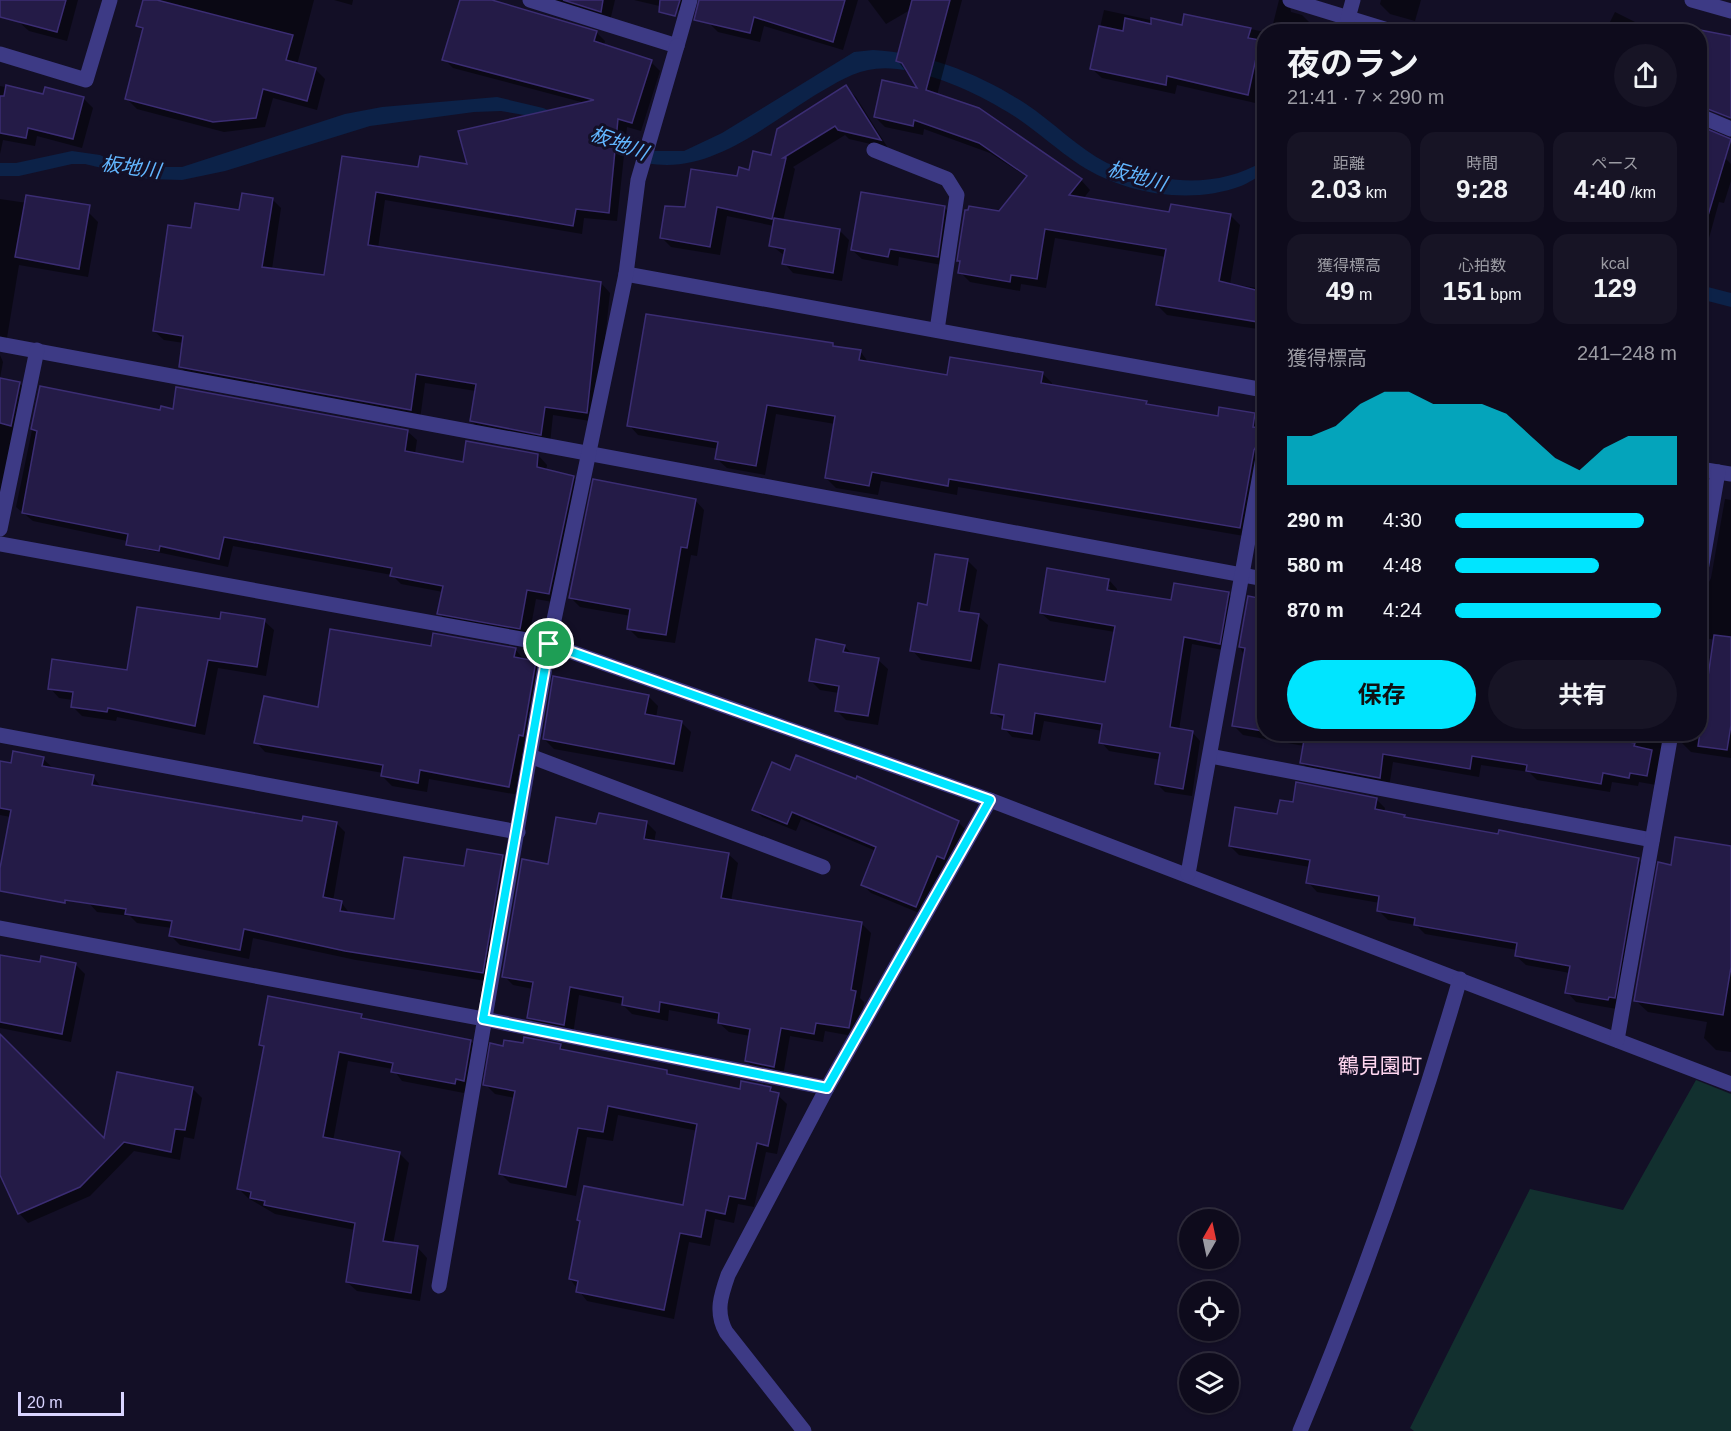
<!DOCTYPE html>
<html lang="ja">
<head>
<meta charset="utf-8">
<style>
	body { margin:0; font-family:Helvetica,"Noto Sans JP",sans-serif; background:#171425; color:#f1f3f6; height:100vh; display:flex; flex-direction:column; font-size:22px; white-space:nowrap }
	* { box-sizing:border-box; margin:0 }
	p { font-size:20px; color:#9b9ba3 }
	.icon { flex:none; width:33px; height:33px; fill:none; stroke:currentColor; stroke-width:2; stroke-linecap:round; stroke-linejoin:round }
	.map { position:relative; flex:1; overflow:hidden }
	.panel { position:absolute; left:1257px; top:24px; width:450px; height:717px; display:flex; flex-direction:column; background:#0e0b1c; border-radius:24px; box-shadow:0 2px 4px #0004,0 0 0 2px #2e2b3b }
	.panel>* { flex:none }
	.needle { width:39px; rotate:9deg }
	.buttons { position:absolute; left:1179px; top:1209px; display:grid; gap:12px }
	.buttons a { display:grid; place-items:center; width:60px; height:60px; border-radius:50%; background:#0e0b1c; box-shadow:0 2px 4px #0004,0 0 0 2px #2e2b3b; font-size:30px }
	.scale { position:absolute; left:18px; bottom:15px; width:106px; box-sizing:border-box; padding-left:6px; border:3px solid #d9d4ff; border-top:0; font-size:16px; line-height:21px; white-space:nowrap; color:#d9d4ff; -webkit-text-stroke:4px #130f26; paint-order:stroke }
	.pin { position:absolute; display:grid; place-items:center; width:51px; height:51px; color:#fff; margin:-26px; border:3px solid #fff; border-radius:50%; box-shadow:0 2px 6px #0007 }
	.round { display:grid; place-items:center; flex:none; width:63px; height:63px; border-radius:32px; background:#171425 }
	.summary { display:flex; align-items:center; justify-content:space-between; height:102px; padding:0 30px }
	h1 { font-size:33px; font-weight:700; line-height:45px }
	.figures { display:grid; grid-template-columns:repeat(3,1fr); gap:9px; height:102px; padding:6px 30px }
	.figures div { display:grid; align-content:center; border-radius:15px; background:#171425; text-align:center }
	.figures b { font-size:26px; font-weight:700 }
	.figures small { font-size:16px; font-weight:400 }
	.figures p { font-size:16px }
	.chart { height:168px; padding:12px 30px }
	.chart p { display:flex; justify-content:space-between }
	.chart svg { width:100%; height:108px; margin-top:6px; fill:#00e5ff; opacity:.7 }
	.primary-button { display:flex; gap:12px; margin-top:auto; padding:12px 30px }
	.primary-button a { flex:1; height:69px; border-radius:36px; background:#00e5ff; color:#111; font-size:24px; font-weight:700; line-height:69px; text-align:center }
	.primary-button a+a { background:#171425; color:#f1f3f6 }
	ul { padding:0 30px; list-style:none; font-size:20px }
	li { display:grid; grid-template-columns:96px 72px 1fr; align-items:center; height:45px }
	li i { height:15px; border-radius:8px; background:#00e5ff }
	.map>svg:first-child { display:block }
</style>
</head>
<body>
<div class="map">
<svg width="1731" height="1431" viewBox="0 0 1731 1431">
	<rect width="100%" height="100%" fill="#130f26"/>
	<polygon fill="#12302f" points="1696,1080 1731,1094 1731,1431 1414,1431 1410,1428 1530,1189 1623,1210"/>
	<g fill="#0c2248">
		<path d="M 873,50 C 927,53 980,74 1026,104 C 1053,122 1078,148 1107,163 C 1114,166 1124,168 1133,171 C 1178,185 1223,185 1264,161 L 1264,173 C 1257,177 1249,183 1241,186 C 1190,205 1125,194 1080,165 C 1057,150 1037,131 1014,116 C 981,95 937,74 897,69 C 867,65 847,76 822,91 C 769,122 711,176 647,163 L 542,118 L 501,111 L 474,112 L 370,126 L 225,171 L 182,180 L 148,179 L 85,164 L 72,164 L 19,176 L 0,176 L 0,163 L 16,163 L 72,151 L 100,155 L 116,163 L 149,167 L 182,167 L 345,114 L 382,107 L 497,97 L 543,108 L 654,151 L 684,151 L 722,133 L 854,52 Z"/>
		<polygon points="1700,285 1731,293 1731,307 1700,299"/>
	</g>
	<g fill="#0007" fill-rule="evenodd">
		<polygon points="0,0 78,0 67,41 29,31 0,5"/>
		<polygon points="144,0 160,2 161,0 314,0 297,65 315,69 325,79 317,110 273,98 265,127 224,132 137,109 127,99 144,32 138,26"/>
		<polygon points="334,0 353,0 352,5"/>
		<polygon points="461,0 483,0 596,32 605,41 604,46 651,62 660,71 641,131 627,127 617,221 584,218 582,234 385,200 378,248 601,283 610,293 596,422 553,415 550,443 480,430 471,421 476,391 425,383 420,419 190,376 180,367 184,343 164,340 154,331 193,230 272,199 281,208 272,269 325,277 343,158 419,169 469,166 585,103 453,68 444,59"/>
		<polygon points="543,0 615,0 610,21"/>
		<polygon points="634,0 858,0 843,50 764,26 760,42 718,32 708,22 700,1 693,3 689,13"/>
		<polygon points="868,0 962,0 937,95 1081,180 1090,190 1083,199 1170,214 1231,216 1240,225 1230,284 1264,289 1264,330 1167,315 1157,305 1166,257 1055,238 1046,288 1021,284 1020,291 970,282 960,272 961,263 959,260 1027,177 990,153 924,129 923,135 885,127 875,117 920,90 897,60 910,10 886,24"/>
		<polygon points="1279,0 1299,0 1290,7 1291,12 1302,15 1312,25 1310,32 1271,32"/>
		<polygon points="1381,0 1421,0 1415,21 1390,14 1380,4"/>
		<polygon points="1104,10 1183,27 1186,16 1265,32 1264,105 1177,85 1175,94 1102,78 1091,68"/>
		<polygon points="1615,12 1655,32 1605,32"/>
		<polygon points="1676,26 1731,38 1731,100 1700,93 1700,32 1675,32"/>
		<polygon points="0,86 45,95 83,98 93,108 82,148 37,136 35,146 3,140 0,154"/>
		<polygon points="846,87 856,97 888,148 849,139 845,135 793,167 795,169 783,221 839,230 849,240 842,281 793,273 784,263 785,256 771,245 774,226 727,216 720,255 671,247 661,237 686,209 772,157"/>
		<polygon points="1700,151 1725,158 1731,164 1731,181 1724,203 1719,202 1704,256 1700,255"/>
		<polygon points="0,199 88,212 98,222 88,277 19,265 6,344 0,352"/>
		<polygon points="945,208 954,217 947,266 899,257 898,266 862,259 852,250"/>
		<polygon points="832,344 836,348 860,351 869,363 949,377 1042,373 1052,383 1051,386 1146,402 1150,406 1219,417 1254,415 1264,424 1264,459 1250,537 958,487 957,495 881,481 878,495 836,488 826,478 835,424 776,414 765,475 727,468 717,459 719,449 638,435 629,425"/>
		<polygon points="0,355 3,362 0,378 20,384 29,393 0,511"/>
		<polygon points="41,387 162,412 407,431 417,440 415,454 464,464 538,455 547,465 546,471 573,477 583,486 558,603 536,599 529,637 448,623 439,613 443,592 401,584 392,575 233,546 228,567 138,548 132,542 33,521 16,507"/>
		<polygon points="1700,494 1713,505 1700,584"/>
		<polygon points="1725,499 1731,500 1731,758 1691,752 1681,742 1681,734 1672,738 1656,785 1639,782 1638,786 1612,782 1610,792 1537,780 1529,772 1481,765 1479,777 1393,762 1389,787 1311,772 1302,763 1304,746 1243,735 1234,726 1245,658 1240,647 1249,597 1256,596 1257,589 1264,589 1264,734 1700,734 1700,687 1708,688 1715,640 1700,637 1700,585 1708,584 1711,578"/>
		<polygon points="695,500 704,510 697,556 691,555 675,643 638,638 628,628 631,616 580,607 570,597"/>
		<polygon points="1264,513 1264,534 1261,531"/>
		<polygon points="1264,544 1264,572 1260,568"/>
		<polygon points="967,560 977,570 969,614 978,616 988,625 980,670 921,660 912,650"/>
		<path d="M 1109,580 L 1117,589 L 1117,593 L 1172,602 L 1228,594 L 1237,602 L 1228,651 L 1192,644 L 1179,730 L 1192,732 L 1200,741 L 1192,796 L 1165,792 L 1157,784 L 1161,760 L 1109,751 L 1101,742 L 1103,731 L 1044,721 L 1040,741 L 1012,737 L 1004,728 L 1005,721 L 992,712 L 1107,684 L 1115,632 L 1050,621 L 1041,613 ZM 1107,585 L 1110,585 L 1108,598 L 1105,598 Z"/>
		<polygon points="221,621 264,621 274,630 266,676 218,668 205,735 117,717 116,721 82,716 72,706 73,700 59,698 50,688 128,671"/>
		<polygon points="844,646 853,655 878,660 888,669 878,725 846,720 836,710 839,693 820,690 810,680"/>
		<polygon points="432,647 515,649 525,661 535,662 545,672 519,795 429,779 427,792 392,786 382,776 383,773 265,752 256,742"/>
		<polygon points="648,696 658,706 656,718 681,722 691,732 683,772 554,749 544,739"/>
		<polygon points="43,759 53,768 93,777 102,788 303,823 336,823 345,832 333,901 341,902 350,914 395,921 465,868 502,857 512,866 492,982 356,960 253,938 249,959 180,945 171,936 172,928 137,923 130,916 97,912 11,817 0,815 0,762 12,764"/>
		<polygon points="791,772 857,781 858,778 959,823 967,831 924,915 871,893 863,885 876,851 801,819 796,831 762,817 754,809"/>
		<polygon points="1376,799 1385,808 1384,813 1407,819 1638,860 1648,869 1617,1009 1576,1002 1567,992 1570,973 1526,965 1516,956 1517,950 1425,934 1416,925 1388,920 1378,910 1380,903 1317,892 1308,882 1310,867 1239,855 1230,846 1294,804"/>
		<polygon points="646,822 656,832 654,842 728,854 738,863 731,901 862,924 871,933 860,998 864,1002 858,1037 825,1031 823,1042 790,1036 783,1076 756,1070 746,1061 750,1036 729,1032 719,1023 720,1020 669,1010 668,1021 632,1014 622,1004 579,995 573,1034 538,1027 529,1017 533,989 513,985 504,976 549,866 598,826"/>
		<polygon points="1731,847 1731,1052 1716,1050 1704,1038 1707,1022 1648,1012 1635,1000 1672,867"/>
		<polygon points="0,956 41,964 75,964 85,974 71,1042 0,1028"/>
		<polygon points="361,1015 367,1021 471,1041 480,1051 464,1093 402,1081 393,1069 348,1061 333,1141 399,1153 409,1163 393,1244 418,1248 427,1258 420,1301 357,1291 347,1282 355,1230 275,1214 248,1198 239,1189 265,1048 261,1044"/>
		<polygon points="0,1036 105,1141 192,1088 202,1098 194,1139 184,1137 180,1160 134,1151 90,1196 28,1223 19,1213 0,1160"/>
		<polygon points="524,1045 560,1046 566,1052 667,1072 671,1076 741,1091 770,1088 787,1104 777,1154 766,1152 754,1207 738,1204 734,1223 715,1219 710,1246 689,1242 674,1319 587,1301 570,1279 684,1207 698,1131 618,1115 613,1141 587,1137 576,1196 510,1183 501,1174 515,1098 495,1094 485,1084 504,1047"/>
	</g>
	<g fill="#241b47" stroke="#3b2d73" stroke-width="1.5">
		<polygon points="0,0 66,0 57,32 0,17"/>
		<polygon points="143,0 157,0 293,35 286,60 316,68 307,101 263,89 256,118 213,122 125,99 143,28 136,26"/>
		<polygon points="460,0 492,0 597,31 594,41 652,60 632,123 618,119 609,213 576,209 573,226 376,192 368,245 601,282 587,413 545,407 541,435 470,421 476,384 416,374 411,410 179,367 183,336 153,331 168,225 191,228 195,203 239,210 242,193 273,198 262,267 324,275 342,156 418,167 420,156 467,164 458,131 594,100 442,60"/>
		<polygon points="563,0 603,0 601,12"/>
		<polygon points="660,0 680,0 675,16 659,12"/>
		<polygon points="699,0 845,0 833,42 754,17 750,33 694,20"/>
		<polygon points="912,0 950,0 926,90 979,108 1082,179 1069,195 1169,212 1171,204 1231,214 1219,281 1264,292 1264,323 1156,305 1166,249 1045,229 1037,279 1011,275 1010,282 958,273 960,261 957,261 965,210 968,210 969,206 999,211 1027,176 979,143 914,120 913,126 874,117 882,80 917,88 902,63 896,61"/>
		<polygon points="1184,14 1251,28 1248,38 1260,40 1248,95 1167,76 1166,85 1090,69 1099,26 1123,31 1125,18 1151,24 1151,18 1182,25"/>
		<polygon points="1700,30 1731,36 1731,118 1700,106"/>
		<polygon points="6,85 43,94 45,87 84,97 73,139 28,128 26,138 0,133 0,96 4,96"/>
		<polygon points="846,85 881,140 838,130 835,126 783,158 786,158 772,219 717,207 710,247 660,238 665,206 685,207 691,169 737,176 739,167 749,170 753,151 771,155 777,129"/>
		<polygon points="1700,126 1731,139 1707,219 1700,218"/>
		<polygon points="861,192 945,206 938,257 890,249 888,257 851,250"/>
		<polygon points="26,195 90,205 79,269 15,257"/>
		<polygon points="774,218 840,229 833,273 782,264 785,249 769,246"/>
		<polygon points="646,314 833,343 833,346 861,350 859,360 947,375 950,357 1043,372 1041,383 1147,401 1146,404 1218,416 1219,407 1255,413 1253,427 1264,428 1264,442 1257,445 1254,450 1240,528 949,479 948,486 872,472 869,486 825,478 835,416 767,405 756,466 715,459 718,442 627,426"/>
		<polygon points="0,378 20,382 11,426 0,423"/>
		<polygon points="40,386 160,410 161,406 173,409 176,387 408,430 405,451 463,462 466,441 538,454 537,467 574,476 549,594 527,590 520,629 437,614 443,586 390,576 392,568 224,537 219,559 160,546 159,551 126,545 128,534 22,513 37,431 31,429"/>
		<polygon points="593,479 696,499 687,548 681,547 666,635 627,629 630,609 569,598"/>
		<polygon points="935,554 968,559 959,611 979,614 971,661 910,651 918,603 927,605"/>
		<polygon points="1047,568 1109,579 1107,590 1171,600 1174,583 1229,592 1220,644 1184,637 1170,727 1193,731 1183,789 1155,784 1160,753 1099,743 1102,724 1035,713 1032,734 1002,729 1004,715 991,713 999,664 1105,682 1115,626 1040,613"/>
		<polygon points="1248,596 1264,599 1264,731 1232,726 1245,648 1239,647"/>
		<polygon points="137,607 220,619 221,612 265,619 257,667 208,660 195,726 108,708 107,712 71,707 73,692 48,689 52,659 127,670"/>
		<polygon points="330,629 431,646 433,633 516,648 514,657 536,661 523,736 519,735 509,787 420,770 418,783 381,776 383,765 254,743 264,696 318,707"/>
		<polygon points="1714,635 1731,637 1731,725 1727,750 1698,746"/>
		<polygon points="816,639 845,645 843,652 879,658 868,716 835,711 839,686 809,681"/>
		<polygon points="553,676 649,695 645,714 682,721 674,764 543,739"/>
		<polygon points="1305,734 1576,734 1635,743 1634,746 1652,750 1647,776 1630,773 1629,778 1603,773 1601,784 1526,771 1527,765 1472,756 1470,769 1383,754 1380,778 1300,763"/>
		<polygon points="13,751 44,757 42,766 94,775 92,785 302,821 303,816 337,822 323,897 342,901 340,911 394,919 404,857 464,866 467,849 503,855 483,973 345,951 244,929 240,950 169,936 172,921 125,914 126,909 65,900 65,903 0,891 0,868 11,810 0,808 0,761 11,763"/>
		<polygon points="796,755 856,779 857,776 959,821 944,859 937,856 916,907 861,885 876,847 792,812 787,824 752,810 772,762 790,770"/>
		<polygon points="1296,782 1377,798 1375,809 1405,815 1404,817 1498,834 1499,830 1639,858 1615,998 1609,997 1608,1000 1565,993 1570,966 1515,956 1517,943 1414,925 1415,918 1377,911 1379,896 1306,883 1310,860 1229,846 1235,807 1277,814 1280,800 1293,802"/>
		<polygon points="599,813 647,821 644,839 729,853 721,898 862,922 851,990 856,991 849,1028 816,1023 814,1034 781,1028 774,1067 745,1061 750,1029 718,1023 719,1013 660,1002 659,1012 622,1005 623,997 570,987 564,1025 527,1018 533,982 502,977 522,859 548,864 556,817 596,824"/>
		<polygon points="1675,837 1731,846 1731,967 1723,1015 1634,1001 1658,862 1671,865"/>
		<polygon points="0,955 40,962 41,956 76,963 62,1034 0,1022"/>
		<polygon points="268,996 362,1014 361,1018 471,1040 464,1081 456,1079 455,1084 391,1072 393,1063 339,1052 323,1137 400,1152 383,1241 418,1246 411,1293 346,1282 355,1223 264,1205 265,1201 250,1198 251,1192 237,1189 264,1046 259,1045"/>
		<polygon points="0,1034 104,1138 117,1072 193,1087 185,1130 175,1129 171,1152 124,1142 80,1187 18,1214 0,1175"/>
		<polygon points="524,1037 561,1044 560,1049 667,1070 667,1074 740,1089 741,1081 771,1087 770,1091 779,1093 768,1146 757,1143 745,1199 729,1196 725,1214 706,1210 701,1237 680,1233 664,1310 576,1292 578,1281 569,1279 580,1221 577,1220 584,1186 683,1205 697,1124 608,1106 603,1132 578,1128 566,1187 499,1174 515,1091 483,1085 490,1043 503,1046 504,1040 523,1043"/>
	</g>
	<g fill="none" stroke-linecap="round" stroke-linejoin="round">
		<g stroke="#3d3a85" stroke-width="15">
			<polyline points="530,0 677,46 690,0"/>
			<polyline points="1290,0 1394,32"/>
			<polyline points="1692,0 1731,11"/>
			<polyline points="1348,18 1353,0"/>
			<polyline points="0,54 86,80 110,0"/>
			<polyline points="1700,116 1731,129"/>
			<polyline points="874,150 947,179 957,195 937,330"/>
			<polyline points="626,274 1264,390"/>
			<polyline points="0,344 1264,579"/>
			<polyline points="1700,469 1731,474"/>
			<polyline points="0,529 37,350"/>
			<polyline points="0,544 549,644 990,800 1731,1084"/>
			<polyline points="1700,576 1718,472"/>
			<polyline points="0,735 518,832"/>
			<polyline points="530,756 823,867"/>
			<polyline points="1210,756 1652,840"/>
			<polyline points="1188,874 1264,452"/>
			<polyline points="0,928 484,1019 827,1088"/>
			<polyline points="1617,1040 1671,734"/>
			<polyline points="439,1286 549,644 626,274 638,180 677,46"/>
			<path d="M 804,1431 L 726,1332 C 715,1312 721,1295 728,1275 L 827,1088 L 990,800"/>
			<path d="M 1300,1431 C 1362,1283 1415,1133 1460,979"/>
		</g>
	</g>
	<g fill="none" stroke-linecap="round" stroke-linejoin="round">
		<g stroke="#fff" stroke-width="12">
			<polygon id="route" points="549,644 990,800 827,1088 483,1019"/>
		</g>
		<use href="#route" stroke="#00e5ff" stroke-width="8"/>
	</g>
	<g text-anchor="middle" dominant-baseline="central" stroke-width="6" stroke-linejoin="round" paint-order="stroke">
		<g font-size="20" font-style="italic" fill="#62b6ff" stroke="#130f26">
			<text transform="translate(619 143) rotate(21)">板地川</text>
			<text transform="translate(131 167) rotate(8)">板地川</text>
			<text transform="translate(1137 176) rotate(16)">板地川</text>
		</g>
		<g font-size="21" fill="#ffd6f0" stroke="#130f26">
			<text x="1380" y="1065">鶴見園町</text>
		</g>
	</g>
</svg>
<div class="buttons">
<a><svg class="needle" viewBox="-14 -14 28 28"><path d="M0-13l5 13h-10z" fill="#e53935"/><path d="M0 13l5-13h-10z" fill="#9b9ba3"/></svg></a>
<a><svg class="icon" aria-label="locate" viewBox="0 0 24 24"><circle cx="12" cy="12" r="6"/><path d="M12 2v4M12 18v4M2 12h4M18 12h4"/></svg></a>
<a><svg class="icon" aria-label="layers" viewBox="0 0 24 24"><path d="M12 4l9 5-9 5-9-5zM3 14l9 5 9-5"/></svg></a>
</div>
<div class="scale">20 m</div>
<div class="pin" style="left:549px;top:644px;background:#1e9e55"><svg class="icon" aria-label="arrive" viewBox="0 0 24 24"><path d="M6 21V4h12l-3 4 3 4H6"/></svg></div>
<section class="panel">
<div class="summary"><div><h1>夜のラン</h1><p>21:41 · 7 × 290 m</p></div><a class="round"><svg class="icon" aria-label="share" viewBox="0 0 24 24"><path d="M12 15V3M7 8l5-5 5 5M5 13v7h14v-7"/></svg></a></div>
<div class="figures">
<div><p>距離</p><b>2.03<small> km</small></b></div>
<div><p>時間</p><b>9:28</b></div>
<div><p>ペース</p><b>4:40<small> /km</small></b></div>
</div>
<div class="figures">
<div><p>獲得標高</p><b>49<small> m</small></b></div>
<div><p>心拍数</p><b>151<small> bpm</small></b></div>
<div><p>kcal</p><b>129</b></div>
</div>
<div class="chart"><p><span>獲得標高</span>241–248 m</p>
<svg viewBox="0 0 160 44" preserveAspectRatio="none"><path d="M0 44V24L10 24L20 20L30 11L40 6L50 6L60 11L70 11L80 11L90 15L100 24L110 33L120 38L130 29L140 24L150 24L160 24V44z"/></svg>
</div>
<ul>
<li><b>290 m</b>4:30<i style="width:85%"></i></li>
<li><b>580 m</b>4:48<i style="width:65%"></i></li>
<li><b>870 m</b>4:24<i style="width:93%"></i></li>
</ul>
<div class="primary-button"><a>保存</a><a>共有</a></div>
</section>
</div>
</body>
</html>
